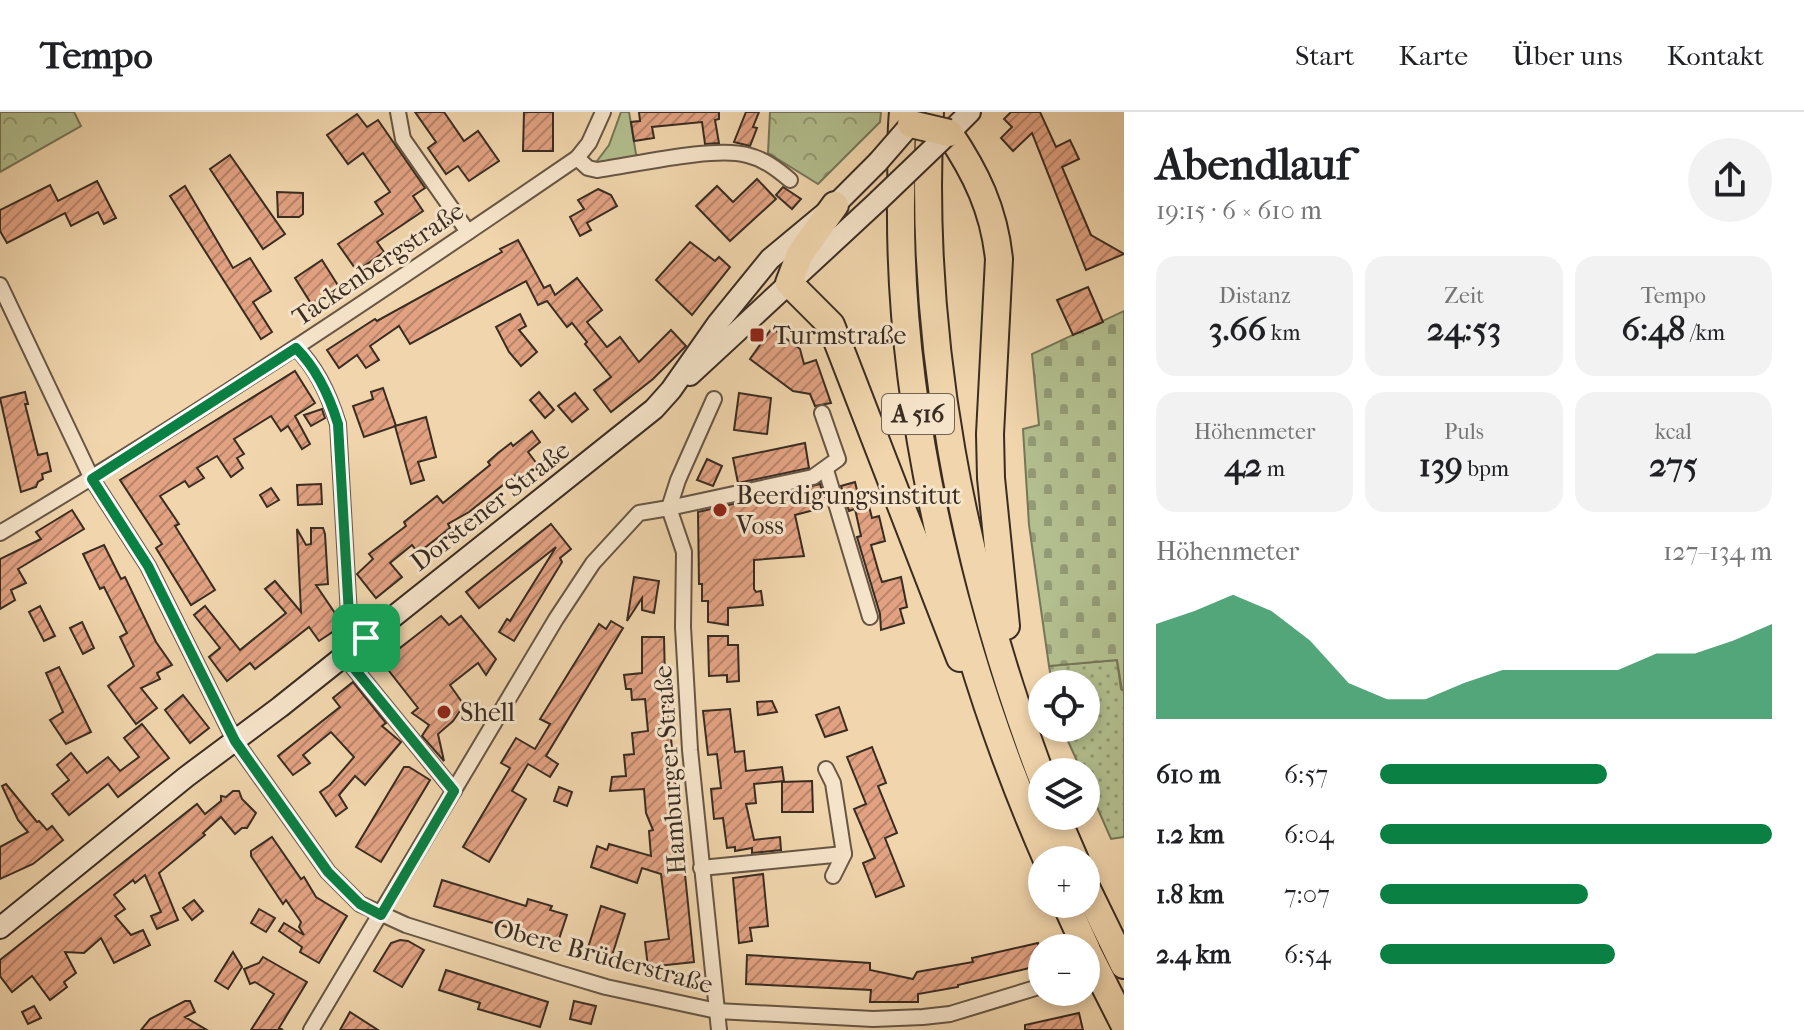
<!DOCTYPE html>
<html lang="de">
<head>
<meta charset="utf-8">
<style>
	body { margin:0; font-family:"IM FELL French Canon",serif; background:#f2f2f2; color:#202124; height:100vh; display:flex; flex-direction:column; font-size:30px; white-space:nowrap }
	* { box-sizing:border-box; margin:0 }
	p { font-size:26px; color:#757577 }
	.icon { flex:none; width:44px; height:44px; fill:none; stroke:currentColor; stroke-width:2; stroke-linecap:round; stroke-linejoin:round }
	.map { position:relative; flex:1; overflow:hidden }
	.side { display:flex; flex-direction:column; background:#fff; width:680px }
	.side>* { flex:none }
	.buttons { position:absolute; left:1028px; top:558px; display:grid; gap:16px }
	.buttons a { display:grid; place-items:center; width:72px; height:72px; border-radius:50%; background:#fff; box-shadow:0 4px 12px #0003; font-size:40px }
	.pin { position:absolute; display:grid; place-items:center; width:68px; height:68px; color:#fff; margin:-34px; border-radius:16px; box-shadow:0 4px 12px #0006 }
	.round { display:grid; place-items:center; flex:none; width:84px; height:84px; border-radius:42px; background:#f2f2f2 }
	.headline { display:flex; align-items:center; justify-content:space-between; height:136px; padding:0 32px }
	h1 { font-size:44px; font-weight:800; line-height:60px }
	.figures { display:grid; grid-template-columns:repeat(3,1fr); gap:12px; height:136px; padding:8px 32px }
	.figures div { display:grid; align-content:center; border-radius:20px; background:#f2f2f2; text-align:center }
	.figures b { font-size:34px; font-weight:800 }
	.figures small { font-size:22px; font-weight:400 }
	.figures p { font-size:22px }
	.chart { height:224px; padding:16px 32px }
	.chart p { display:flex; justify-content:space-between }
	.chart svg { width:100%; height:144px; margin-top:8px; fill:#0b8043; opacity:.7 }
	ul { padding:0 32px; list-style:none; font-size:26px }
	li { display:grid; grid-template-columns:128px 96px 1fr; align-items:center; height:60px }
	li i { height:20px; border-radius:10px; background:#0b8043 }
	header { display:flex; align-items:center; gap:48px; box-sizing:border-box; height:112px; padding:0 40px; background:#fff; border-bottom:2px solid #e0e0e0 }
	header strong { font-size:38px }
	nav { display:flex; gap:44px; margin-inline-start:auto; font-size:28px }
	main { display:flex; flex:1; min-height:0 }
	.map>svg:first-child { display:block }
</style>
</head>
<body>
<header>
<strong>Tempo</strong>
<nav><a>Start</a><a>Karte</a><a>Über uns</a><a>Kontakt</a></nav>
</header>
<main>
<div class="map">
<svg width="1124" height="918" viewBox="0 0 1124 918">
	<defs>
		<pattern id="grass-dots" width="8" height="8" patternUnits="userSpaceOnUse" patternTransform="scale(2)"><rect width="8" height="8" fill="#b3bf8f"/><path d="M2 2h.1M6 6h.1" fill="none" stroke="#939b74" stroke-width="1.8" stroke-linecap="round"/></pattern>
		<pattern id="forest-crowns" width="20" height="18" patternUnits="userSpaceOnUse" patternTransform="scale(2)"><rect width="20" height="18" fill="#b3bf8f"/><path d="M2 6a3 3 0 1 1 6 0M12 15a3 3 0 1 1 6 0" fill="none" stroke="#939b74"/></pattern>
		<pattern id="cemetery-stones" width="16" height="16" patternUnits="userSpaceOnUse" patternTransform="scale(2)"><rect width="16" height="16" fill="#b3bf8f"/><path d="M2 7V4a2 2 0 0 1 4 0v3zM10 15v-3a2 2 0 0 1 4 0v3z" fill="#939b74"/></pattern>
		<pattern id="building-hatch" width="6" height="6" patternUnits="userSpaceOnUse" patternTransform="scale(2)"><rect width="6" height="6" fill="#e2a282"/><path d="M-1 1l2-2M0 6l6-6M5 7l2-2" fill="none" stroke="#b8846a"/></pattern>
	</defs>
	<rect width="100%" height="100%" fill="#f1d6ad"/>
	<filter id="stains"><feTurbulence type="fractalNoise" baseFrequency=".0025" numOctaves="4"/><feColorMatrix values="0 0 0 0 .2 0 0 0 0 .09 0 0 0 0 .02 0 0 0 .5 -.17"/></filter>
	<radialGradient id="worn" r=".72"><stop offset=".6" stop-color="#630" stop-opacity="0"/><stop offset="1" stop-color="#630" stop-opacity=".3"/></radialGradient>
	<polygon fill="url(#grass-dots)" stroke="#767658" stroke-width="2" points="1117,548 1121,577 1124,578 1124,725 1111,727 1086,670 1086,660 1082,660 1062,616 1086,616 1086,572 1052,572 1049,554"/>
	<g fill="url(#forest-crowns)" stroke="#767658" stroke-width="2">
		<polygon points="0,0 74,0 81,14 0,60"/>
		<polygon points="770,0 881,0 880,10 818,72 768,41"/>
	</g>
	<polygon fill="url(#cemetery-stones)" stroke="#767658" stroke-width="2" points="1124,199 1124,578 1122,578 1117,548 1049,554 1029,413 1023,317 1039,313 1032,242"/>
	<polygon fill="#b3bf8f" stroke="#767658" stroke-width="2" points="621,0 629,0 637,48 594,53 609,33"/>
	<g fill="url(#building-hatch)" stroke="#392c22" stroke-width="2">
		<polygon points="415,0 444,0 464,29 478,19 499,49 469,69 458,54 446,62 428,36 436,30"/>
		<polygon points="524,0 553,0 553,39 523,39"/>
		<polygon points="639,0 719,0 719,7 715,8 719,31 705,32 702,10 652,15 654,26 634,29 631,10 640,9"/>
		<polygon points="746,0 759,0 753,15 757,16 750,34 734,30"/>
		<polygon points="1011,0 1040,0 1056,35 1070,28 1079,47 1062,55 1091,123 1124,142 1086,158 1032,21 1013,39 1001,26 1012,15 1004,7"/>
		<polygon points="357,2 367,15 378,8 425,76 413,84 423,99 377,130 384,140 357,159 338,132 383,102 375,90 390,80 363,41 348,52 327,23"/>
		<polygon points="230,43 285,122 263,137 210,57"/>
		<polygon points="757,67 776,87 730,129 696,94 717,74 733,90"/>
		<polygon points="97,69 116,106 104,112 98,100 71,114 65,101 7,131 0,119 0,98 50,73 58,89"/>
		<polygon points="185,74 233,156 250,146 271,179 253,190 272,220 261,227 170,84"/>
		<polygon points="783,75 801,87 792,97 776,83"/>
		<polygon points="598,77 611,83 617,94 587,111 591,118 580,124 570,105 584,97 578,88"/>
		<polygon points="277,80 303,81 303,102 299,105 278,105"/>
		<polygon points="518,128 544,176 550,173 555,183 577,166 602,198 587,210 607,235 620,225 639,250 671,218 686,234 653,267 611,300 594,278 611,265 585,232 587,230 572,211 567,215 547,189 538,193 526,169 410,232 399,214 370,234 379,248 366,256 357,243 339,256 327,238 375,207 377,209 502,140 500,137"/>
		<polygon points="690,130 715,149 719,145 730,155 692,203 656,168"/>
		<polygon points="322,148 339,175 312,193 295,166"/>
		<polygon points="1088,175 1103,210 1073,223 1057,188"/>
		<polygon points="520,202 526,214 519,218 537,240 521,254 509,240 496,215"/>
		<polygon points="772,216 800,237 804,252 816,248 831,291 815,294 810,282 793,279 750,247"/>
		<polygon points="295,259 315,291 295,304 310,332 302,337 288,314 281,319 271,304 234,327 244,342 237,346 243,356 231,365 217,344 197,356 204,366 189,375 185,369 160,384 179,412 175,414 215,478 191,493 156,436 162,432 120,368"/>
		<polygon points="383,276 396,314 364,325 353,294 373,287 371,280"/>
		<polygon points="25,280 28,292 25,292 38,343 47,341 51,359 42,362 43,367 38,370 36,375 21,380 0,286"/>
		<polygon points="539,280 554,298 545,306 530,288"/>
		<polygon points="575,281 588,297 572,310 558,294"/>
		<polygon points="739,281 771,286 767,322 734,318"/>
		<polygon points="322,297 325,306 311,314 304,303"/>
		<polygon points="426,305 436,345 418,350 424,368 411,372 395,314"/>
		<polygon points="532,319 540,330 528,340 540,356 524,368 518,361 469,400 448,412 450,416 418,441 412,433 390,451 402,465 376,486 357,462 373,447 369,442 406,414 404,410 437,384 443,391 490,353 488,350 498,341 511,331 513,334"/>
		<polygon points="805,331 809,356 738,371 733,346"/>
		<polygon points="707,347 722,354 713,374 697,368"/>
		<polygon points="855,370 861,395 849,399 841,374"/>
		<polygon points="321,372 322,392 298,393 297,373"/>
		<polygon points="820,372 824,385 812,388 814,398 795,403 804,444 754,448 754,477 756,480 761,479 763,493 728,496 728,513 708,510 708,489 702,489 702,472 699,472 698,400"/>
		<polygon points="271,376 279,388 267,395 260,383"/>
		<polygon points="869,394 872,406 879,404 885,429 871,433 879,461 882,470 901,465 907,495 900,497 904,511 881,518 880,502 857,425 861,424 855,397"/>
		<polygon points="72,398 84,417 18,457 26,471 11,478 15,488 0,497 0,447 41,427 36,420"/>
		<polygon points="551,412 571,437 560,446 562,450 514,529 499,520 507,507 510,509 556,435 479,496 466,480"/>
		<polygon points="311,416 323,416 325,422 328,472 316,473 343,513 319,529 309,515 255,557 250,551 227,569 209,545 220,536 194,503 205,494 240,538 286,501 265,477 275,469 301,500 297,417 306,433 311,432"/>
		<polygon points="104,433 121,467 125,465 156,530 172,553 157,561 160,567 141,576 157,596 136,612 108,574 134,554 120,525 127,521 104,475 100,477 83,442"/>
		<polygon points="634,465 659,469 657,481 654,501 642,498 642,486 627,509"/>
		<polygon points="40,494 55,524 44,529 29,500"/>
		<polygon points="441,504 449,513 461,504 496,547 486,563 478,551 450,573 464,593 453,609 438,622 444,649 422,624 429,613 412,601 418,596 382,550"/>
		<polygon points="611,509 623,516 546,644 558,652 550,665 528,652 512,679 526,687 489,750 463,735 510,656 501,651 516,626 535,637 550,612 540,607 599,512 606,517"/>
		<polygon points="82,510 94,536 83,542 70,516"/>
		<polygon points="708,524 728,524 728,533 738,533 739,569 727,570 727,563 709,564"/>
		<polygon points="642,525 664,525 665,568 694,850 648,855 645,830 669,827 661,762 642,756 637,771 591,755 597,734 607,738 609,732 651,744 649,719 653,718 646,701 644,677 610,679 612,665 626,664 624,643 634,642 632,621 648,619 645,587 632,588 631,577 626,577 624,563 642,561"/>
		<polygon points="59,555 91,620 66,632 50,608 63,600 46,561"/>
		<polygon points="353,570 386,611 382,614 401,630 365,673 355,664 339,683 347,696 336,704 320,680 330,673 354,645 331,620 303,643 310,651 293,663 278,644 340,595 333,586"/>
		<polygon points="183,583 209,616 190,631 165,598"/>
		<polygon points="772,589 777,600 758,603 757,590"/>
		<polygon points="839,595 847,618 825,625 816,603"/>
		<polygon points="730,597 735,640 744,639 746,659 782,655 784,669 754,672 756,691 746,692 754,728 780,725 781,738 752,741 752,736 735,739 735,735 727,736 723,706 714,707 711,677 721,676 717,642 708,643 703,599"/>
		<polygon points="142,612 169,646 118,685 108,672 69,703 52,682 69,668 57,653 71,641 87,661 108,645 120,659 139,645 124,626"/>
		<polygon points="872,635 886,671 878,674 897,721 885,726 904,774 876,785 863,751 875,746 854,697 866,692 847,645"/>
		<polygon points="404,655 409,655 430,668 381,750 356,735"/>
		<polygon points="812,669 813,700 782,700 782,670"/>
		<polygon points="6,672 37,710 39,709 47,718 52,714 63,728 33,752 0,767 0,735 28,720 18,708 2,674"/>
		<polygon points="559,675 572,680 567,694 554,689"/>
		<polygon points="233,679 239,679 242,687 256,701 247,716 242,716 235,722 221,705 203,721 205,723 159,761 178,808 157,817 151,804 161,800 145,763 135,771 133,768 114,783 125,797 115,804 131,823 143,818 150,833 114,851 101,826 84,841 65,840 76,861 64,870 67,875 50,888 32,864 12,880 0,864 0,848 197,692 205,702 221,689 221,684 226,685"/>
		<polygon points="272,725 301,767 304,765 316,785 347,804 319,851 300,840 302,835 279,819 284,811 304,823 299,815 301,810 286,788 283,792 251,744 251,739"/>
		<polygon points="763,762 768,814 750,816 752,829 739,831 733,766"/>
		<polygon points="442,768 526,794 528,787 552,794 550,798 567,803 558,830 434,794"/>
		<polygon points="194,788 203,799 192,808 183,796"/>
		<polygon points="601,794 625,802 611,847 587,839"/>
		<polygon points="259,797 275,806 266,820 251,811"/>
		<polygon points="400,828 408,829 424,838 402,875 374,859 391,831"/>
		<polygon points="1038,831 1042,853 958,873 958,875 918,882 918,890 870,890 871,878 746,872 747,843 870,851 870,858 913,867 917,860 973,850 972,846"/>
		<polygon points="233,840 242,855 228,877 215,869"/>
		<polygon points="263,845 307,870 279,916 283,918 251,918 274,882 255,870 250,872 244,857 259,851"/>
		<polygon points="446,858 548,890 540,915 478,897 480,891 439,878"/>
		<polygon points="185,889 190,889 195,900 185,905 207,918 141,918 150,907"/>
		<polygon points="574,889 596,894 591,912 570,907"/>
		<polygon points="34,894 41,906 28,912 22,900"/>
		<polygon points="350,900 378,918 340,918"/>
		<polygon points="1079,901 1083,918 1025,918 1025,913"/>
	</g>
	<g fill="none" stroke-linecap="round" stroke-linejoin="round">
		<g stroke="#675645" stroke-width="18">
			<g id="minor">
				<polyline points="398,0 403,27 468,120"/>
				<path d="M 577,46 L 588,56 L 597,58 C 634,53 714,34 747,43 C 764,47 777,57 790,68"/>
				<polyline points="0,173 92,367 148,454 235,629 328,760 360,792 406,813 559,861 606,875 717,899 873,907 923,905 950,902 1042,874"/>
				<path d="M 296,236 C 316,255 330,286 338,312 L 349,503 L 366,526"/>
				<polyline points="826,358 870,505"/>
				<path d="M 0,421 C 197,304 387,176 577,46 L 589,31 L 603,0"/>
				<polyline points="344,544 454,679"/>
				<polyline points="826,657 833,671 844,742 833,764"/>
				<polyline points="701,756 844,742"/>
				<polyline points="311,918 556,507 593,451 639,401 669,396 678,368 714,287"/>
				<polyline points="719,918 690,638 683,515 684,440 669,396 813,365 838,347 822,301"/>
			</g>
		</g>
		<g stroke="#392c22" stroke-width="24">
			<g id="secondary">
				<polyline points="949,21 970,0"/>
				<polyline points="690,263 878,89"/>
				<polyline points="0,816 186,665 280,595 654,297 671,278 718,211 770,147 835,93 878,50"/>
			</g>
		</g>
		<g stroke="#392c22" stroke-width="30">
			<g id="motorway">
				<path d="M 903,0 C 900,30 902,61 901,91 C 899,310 959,547 1047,748"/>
				<path d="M 930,0 C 918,225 962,455 1042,666"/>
				<path d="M 949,21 C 976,61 994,98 999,147 L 990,322 L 991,366 L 1006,514"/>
				<polyline points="835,93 800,142 789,171 831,213 960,546"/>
				<polyline points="1056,704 1075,748"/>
				<polyline points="1086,775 1124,853"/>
				<polyline points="1066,792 1086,836"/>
				<polyline points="1086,837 1124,912"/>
			</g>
		</g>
		<use href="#minor" stroke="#f6e4ca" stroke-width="14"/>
		<use href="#secondary" stroke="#f6e4ca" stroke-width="20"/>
		<use href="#motorway" stroke="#f1d6ad" stroke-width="26"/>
		<g stroke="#392c22" stroke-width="24" stroke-linecap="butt">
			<g id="secondary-bridge">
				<polyline points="878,50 911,12"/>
				<polyline points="878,89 949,21"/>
			</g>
		</g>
		<g stroke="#392c22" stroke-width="30" stroke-linecap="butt">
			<polyline id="motorway-bridge" points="911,12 949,21"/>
		</g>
		<use href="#secondary-bridge" stroke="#f6e4ca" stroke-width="20"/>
		<use href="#motorway-bridge" stroke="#f1d6ad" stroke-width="26"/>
	</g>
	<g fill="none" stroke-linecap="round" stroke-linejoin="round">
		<g stroke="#fff" stroke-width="16">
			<path id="route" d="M 296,236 C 316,256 330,286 338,312 L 349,503 L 366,526 L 344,544 L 454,679 L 381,803 L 360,792 L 328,760 L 235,629 L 148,454 L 92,367 Z"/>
		</g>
		<use href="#route" stroke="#0b8043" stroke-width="10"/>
	</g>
	<g fill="#8f2418" stroke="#f6e4ca" stroke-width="3">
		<rect x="749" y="215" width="16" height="16" rx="4"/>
		<circle cx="720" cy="398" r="8"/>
		<circle cx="444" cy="600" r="8"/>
	</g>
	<g text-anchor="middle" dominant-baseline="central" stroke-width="6" stroke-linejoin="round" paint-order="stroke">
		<rect fill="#f6e4ca" stroke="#726354" stroke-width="2" x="882" y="282" width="72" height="40" rx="6"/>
		<g font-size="24" font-weight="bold" fill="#392c22">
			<text x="918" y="302">A 516</text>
		</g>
		<g font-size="26" fill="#392c22" stroke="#f6e4ca">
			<text transform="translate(378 152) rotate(-34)">Tackenbergstraße</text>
			<text transform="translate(490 394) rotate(-38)">Dorstener Straße</text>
			<text transform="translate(670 658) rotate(-94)">Hamburger Straße</text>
			<text transform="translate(603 844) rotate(15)">Obere Brüderstraße</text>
		</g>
		<g font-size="26" fill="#392c22" stroke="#f6e4ca" text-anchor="start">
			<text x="773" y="223">Turmstraße</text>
			<text x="736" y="383">Beerdigungsinstitut<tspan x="736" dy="30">Voss</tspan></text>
			<text x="460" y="600">Shell</text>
		</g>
	</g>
	<rect width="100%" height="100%" filter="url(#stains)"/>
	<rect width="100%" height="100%" fill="url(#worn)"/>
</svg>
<div class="buttons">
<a><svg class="icon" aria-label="locate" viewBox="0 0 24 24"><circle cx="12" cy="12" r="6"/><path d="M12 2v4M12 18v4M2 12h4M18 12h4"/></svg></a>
<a><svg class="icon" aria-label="layers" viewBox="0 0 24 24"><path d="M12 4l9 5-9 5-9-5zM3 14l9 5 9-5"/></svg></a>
<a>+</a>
<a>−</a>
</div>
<div class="pin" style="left:366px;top:526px;background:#1e9e55"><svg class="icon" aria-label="arrive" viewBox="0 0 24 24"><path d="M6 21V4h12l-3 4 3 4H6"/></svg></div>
</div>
<section class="side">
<div class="headline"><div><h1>Abendlauf</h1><p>19:15 · 6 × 610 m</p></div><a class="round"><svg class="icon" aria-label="share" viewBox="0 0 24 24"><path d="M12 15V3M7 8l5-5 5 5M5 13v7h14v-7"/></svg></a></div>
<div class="figures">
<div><p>Distanz</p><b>3.66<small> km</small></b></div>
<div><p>Zeit</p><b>24:53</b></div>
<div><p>Tempo</p><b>6:48<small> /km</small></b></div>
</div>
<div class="figures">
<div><p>Höhenmeter</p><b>42<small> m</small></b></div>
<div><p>Puls</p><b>139<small> bpm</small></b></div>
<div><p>kcal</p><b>275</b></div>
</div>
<div class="chart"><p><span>Höhenmeter</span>127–134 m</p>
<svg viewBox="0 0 160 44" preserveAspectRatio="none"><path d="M0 44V15L10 11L20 6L30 11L40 20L50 33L60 38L70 38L80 33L90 29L100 29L110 29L120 29L130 24L140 24L150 20L160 15V44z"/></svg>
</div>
<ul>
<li><b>610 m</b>6:57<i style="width:58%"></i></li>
<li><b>1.2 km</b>6:04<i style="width:100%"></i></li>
<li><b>1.8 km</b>7:07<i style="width:53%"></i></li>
<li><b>2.4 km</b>6:54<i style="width:60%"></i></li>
</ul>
</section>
</main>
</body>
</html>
